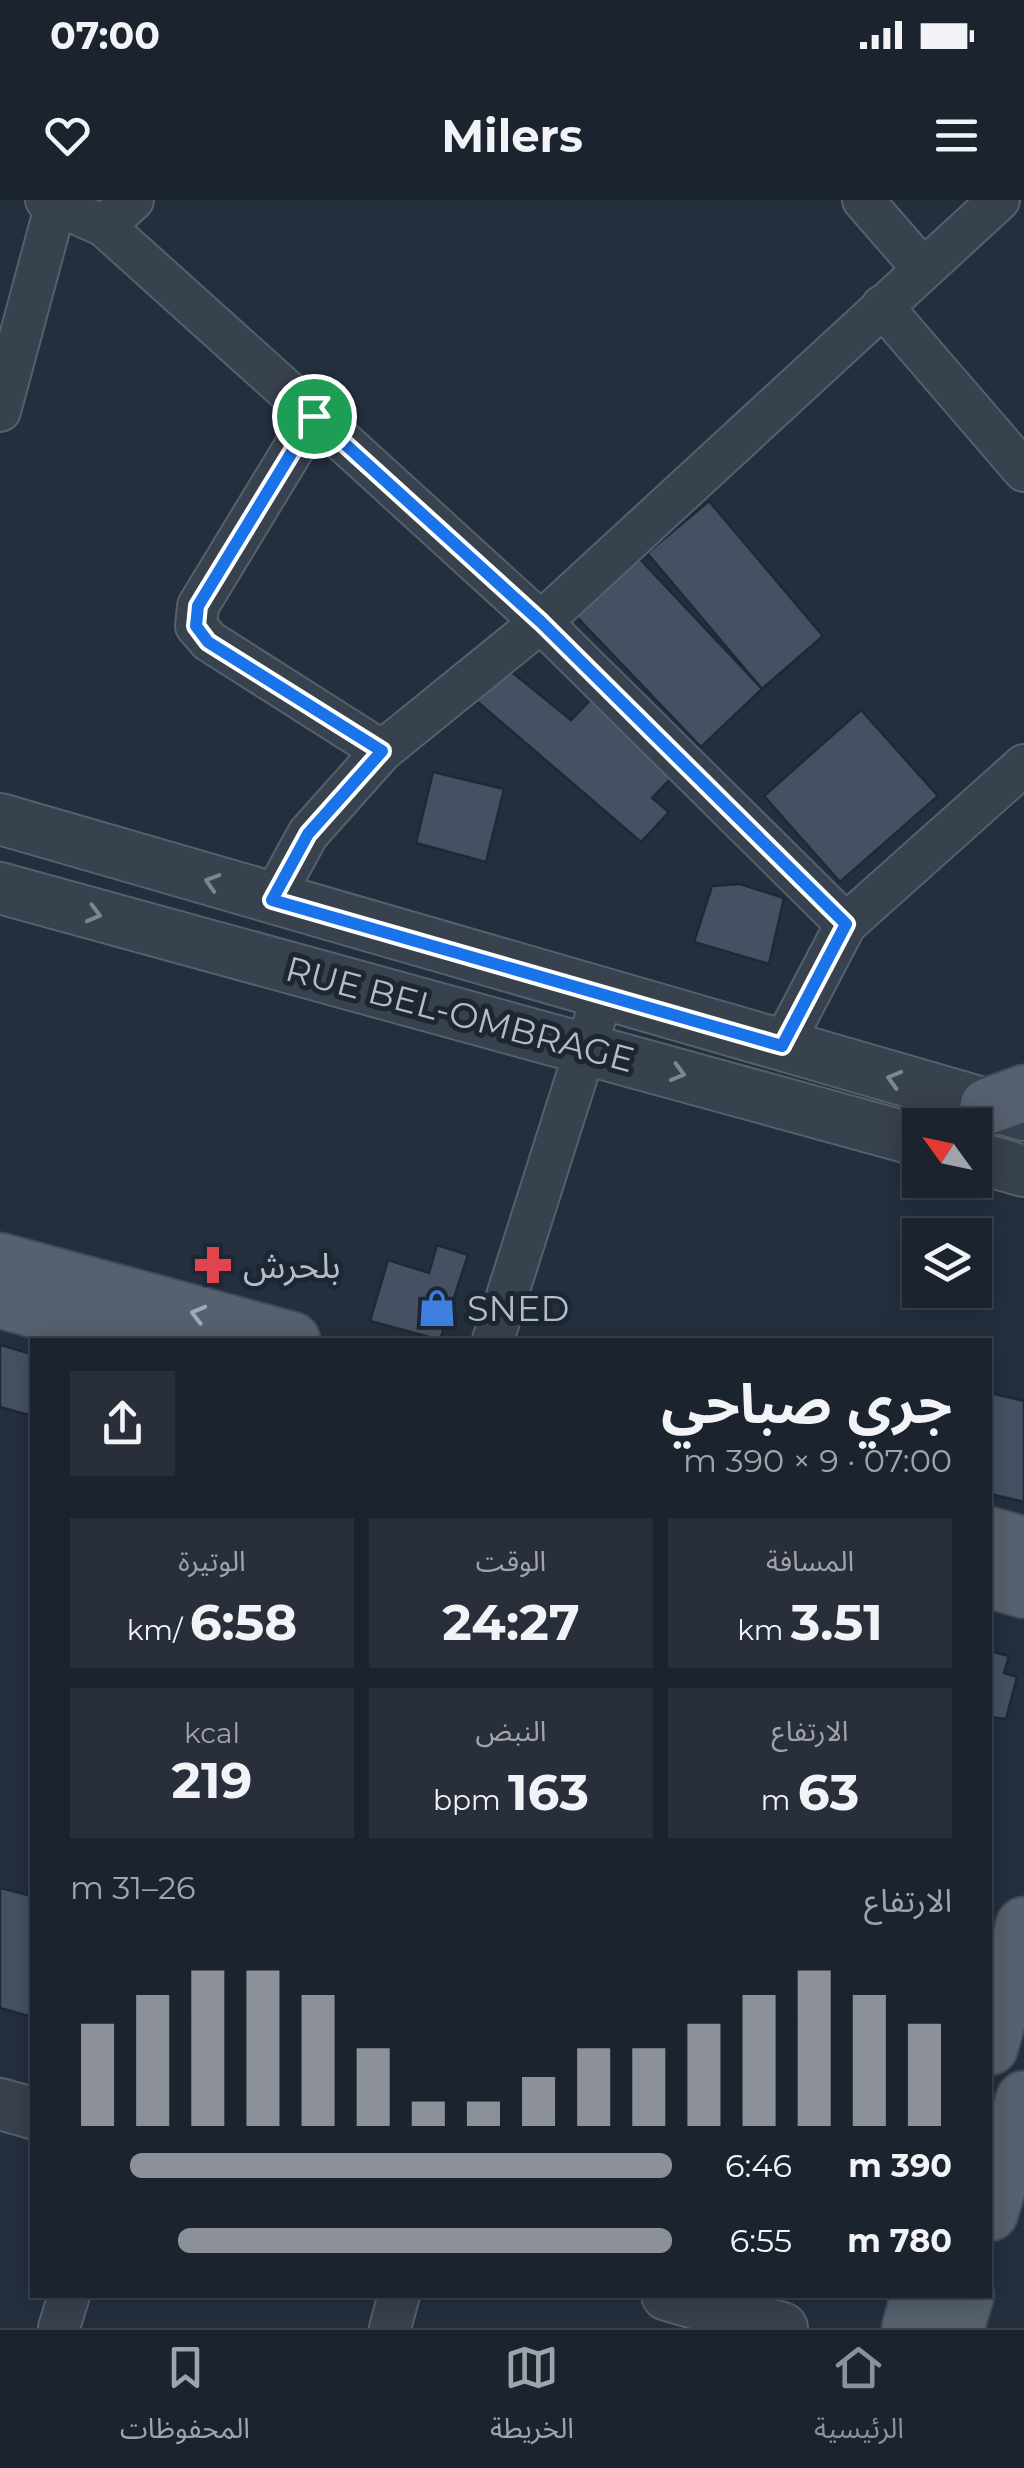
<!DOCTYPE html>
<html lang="ar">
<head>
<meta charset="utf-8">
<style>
	body { margin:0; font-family:Montserrat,"Noto Sans Arabic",sans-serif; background:#282f3a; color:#f1f3f6; direction:rtl; height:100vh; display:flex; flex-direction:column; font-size:38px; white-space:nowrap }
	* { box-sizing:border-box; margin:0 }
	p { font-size:32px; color:#a0a4aa }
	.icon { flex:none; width:55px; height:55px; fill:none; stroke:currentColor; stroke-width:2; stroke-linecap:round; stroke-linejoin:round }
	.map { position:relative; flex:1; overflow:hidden; direction:ltr }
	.details { position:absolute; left:30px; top:1138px; width:962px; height:960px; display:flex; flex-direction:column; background:#1b232e; border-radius:0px; box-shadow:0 5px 25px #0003,0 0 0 2px #39404a; direction:rtl }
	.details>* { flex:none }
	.needle { width:65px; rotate:303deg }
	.fabs { position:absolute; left:902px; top:908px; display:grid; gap:20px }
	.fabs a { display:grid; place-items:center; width:90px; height:90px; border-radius:0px; background:#1b232e; box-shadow:0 5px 25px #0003,0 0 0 2px #39404a; font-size:50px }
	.pin { position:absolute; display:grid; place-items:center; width:85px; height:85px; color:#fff; margin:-42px; border:5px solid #fff; border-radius:50%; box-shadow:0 2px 10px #0007 }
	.round { display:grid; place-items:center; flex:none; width:105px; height:105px; border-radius:0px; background:#282f3a }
	.overview { display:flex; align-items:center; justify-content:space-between; height:170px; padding:0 40px }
	h1 { font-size:55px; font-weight:700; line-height:75px }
	.metrics { display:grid; grid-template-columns:repeat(3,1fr); gap:15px; height:170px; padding:10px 40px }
	.metrics div { display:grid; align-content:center; border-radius:0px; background:#282f3a; text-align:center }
	.metrics b { font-size:50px; font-weight:700 }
	.metrics small { font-size:28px; font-weight:400 }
	.metrics p { font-size:28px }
	.chart { height:280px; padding:20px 40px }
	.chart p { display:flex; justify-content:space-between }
	.chart svg { width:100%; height:180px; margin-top:10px; stroke:#8c9099; stroke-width:6 }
	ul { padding:0 40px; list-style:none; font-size:32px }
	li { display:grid; grid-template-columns:160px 120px 1fr; align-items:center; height:75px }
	li i { height:25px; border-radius:12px; background:#8c9099 }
	.status { display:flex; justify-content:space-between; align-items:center; height:70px; padding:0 50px; background:#1b232e; direction:ltr }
	.status svg { height:28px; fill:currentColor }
	header { display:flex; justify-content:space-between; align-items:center; height:130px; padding:0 40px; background:#1b232e; font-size:45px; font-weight:700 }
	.tabs { display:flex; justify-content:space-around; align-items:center; height:140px; border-top:2px solid #39404a; background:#1b232e; font-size:28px; color:#a0a4aa }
	.tabs a { display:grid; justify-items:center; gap:5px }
	.tabs .active { color:#8c9099 }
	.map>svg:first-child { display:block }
</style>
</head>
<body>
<div class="status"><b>07:00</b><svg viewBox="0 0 49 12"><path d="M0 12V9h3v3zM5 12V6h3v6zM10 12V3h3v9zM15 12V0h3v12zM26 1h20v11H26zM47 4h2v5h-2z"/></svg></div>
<header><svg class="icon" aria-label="menu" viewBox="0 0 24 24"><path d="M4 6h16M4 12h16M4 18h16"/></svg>Milers<svg class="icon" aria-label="heart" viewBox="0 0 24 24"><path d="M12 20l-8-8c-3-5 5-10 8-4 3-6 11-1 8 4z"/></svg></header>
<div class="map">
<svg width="1024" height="2128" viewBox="0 0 1024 2128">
	<rect width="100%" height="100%" fill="#242f3e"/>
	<g fill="#455162" stroke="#1f2835" stroke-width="2.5">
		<polygon points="709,301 823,436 762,489 647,353"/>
		<polygon points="637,356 762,489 701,547 575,415"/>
		<polygon points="497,460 571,520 601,489 684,565 652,598 669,612 641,642 465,491"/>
		<polygon points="861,510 938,596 840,682 764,596"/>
		<polygon points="433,572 504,589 486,662 416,643"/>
		<polygon points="740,684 784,698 769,764 694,742 712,686"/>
		<polygon points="437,1045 468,1055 440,1140 370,1121 388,1060 429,1073"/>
		<polygon points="0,1145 32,1154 32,1216 0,1207"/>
		<polygon points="990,1193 1024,1201 1024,1302 990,1294"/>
		<polygon points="990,1451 1009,1456 1004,1473 1017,1477 1006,1519 990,1517"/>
		<polygon points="0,1688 32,1696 32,1817 0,1808"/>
	</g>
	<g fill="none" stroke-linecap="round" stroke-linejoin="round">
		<g stroke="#565f6c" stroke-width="44">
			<g id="minor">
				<polyline points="46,0 104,26 314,215 541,422 846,724"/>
				<polyline points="863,0 923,69"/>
				<polyline points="104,26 133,0"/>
				<polyline points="882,106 1024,271"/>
				<polyline points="0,211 57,0"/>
				<polyline points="314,215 198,406 196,426 209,441 382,551"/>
				<polyline points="272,700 308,634 382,551 541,422 999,0"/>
				<polyline points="782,846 846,724 1024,565"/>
				<polyline points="493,1140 603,794"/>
				<polyline points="59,2128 69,2095"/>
				<polyline points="390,2128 399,2095"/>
			</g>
		</g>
		<g stroke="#565f6c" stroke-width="54">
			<g id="tertiary">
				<polyline points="0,619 1024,915"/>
				<polyline points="0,688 920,941"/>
				<polyline points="975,957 1024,971"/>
				<polyline points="0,1904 32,1913"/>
				<polyline points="667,2095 782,2128"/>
			</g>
		</g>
		<g stroke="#414a57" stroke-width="59">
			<g id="primary">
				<polyline points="988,906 1024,893"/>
				<polyline points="0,1061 292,1140"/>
				<polyline points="0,1100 144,1140"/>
				<polyline points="990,1335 1024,1345"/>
				<polyline points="990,1380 1024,1390"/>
				<polyline points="990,1847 1024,1725"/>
				<polyline points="990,2013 1024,1899"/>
				<polyline points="910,2128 919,2095"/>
				<polyline points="956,2128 966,2095"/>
			</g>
		</g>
		<use href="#minor" stroke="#38414e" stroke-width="40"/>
		<use href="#tertiary" stroke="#38414e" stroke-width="50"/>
		<use href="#primary" stroke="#56606e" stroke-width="55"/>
	</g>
	<defs><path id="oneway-chevron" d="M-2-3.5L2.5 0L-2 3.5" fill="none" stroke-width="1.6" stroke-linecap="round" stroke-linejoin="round" transform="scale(2.5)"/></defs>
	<g stroke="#7c8592">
		<use href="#oneway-chevron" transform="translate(212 682) rotate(-163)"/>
		<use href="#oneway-chevron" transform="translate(94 714) rotate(15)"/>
		<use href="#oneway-chevron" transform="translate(678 873) rotate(16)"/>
		<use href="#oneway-chevron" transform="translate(894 879) rotate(-164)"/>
	</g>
	<use stroke="#a1aab7" href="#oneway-chevron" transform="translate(198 1114) rotate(-165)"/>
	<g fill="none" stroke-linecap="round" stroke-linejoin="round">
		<g stroke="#fff" stroke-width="20">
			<polygon id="route" points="314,216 541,422 846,724 782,846 272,700 308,634 382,551 208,442 196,426 198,406"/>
		</g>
		<use href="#route" stroke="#1a73e8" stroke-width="12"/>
	</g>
	<defs>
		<g id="pharmacy-bare" transform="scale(3)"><path d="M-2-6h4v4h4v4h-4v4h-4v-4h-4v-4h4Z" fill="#e0444e" stroke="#1d2633" stroke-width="2.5" paint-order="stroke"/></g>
		<g id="shop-bare" transform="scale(3)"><path d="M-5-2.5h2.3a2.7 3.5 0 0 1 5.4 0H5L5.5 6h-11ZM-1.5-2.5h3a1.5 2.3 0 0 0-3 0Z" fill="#3f7fe0" stroke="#1d2633" stroke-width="2.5" paint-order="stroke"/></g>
	</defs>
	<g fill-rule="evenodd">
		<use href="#pharmacy-bare" x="213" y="1065"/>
		<use href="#shop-bare" x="437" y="1108"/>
	</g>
	<g text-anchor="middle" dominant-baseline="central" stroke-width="10" stroke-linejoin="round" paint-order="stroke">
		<g font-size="35" fill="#b4bcc9" stroke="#1d2633">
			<text transform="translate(460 814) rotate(15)">RUE BEL-OMBRAGE</text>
		</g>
		<g font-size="35" fill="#b4bcc9" stroke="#1d2633" text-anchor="start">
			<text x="243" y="1065">بلحرش</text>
			<text x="467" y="1108">SNED</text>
		</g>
	</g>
</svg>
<div class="fabs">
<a><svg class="needle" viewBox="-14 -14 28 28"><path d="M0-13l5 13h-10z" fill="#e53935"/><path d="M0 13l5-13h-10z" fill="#a0a4aa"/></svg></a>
<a><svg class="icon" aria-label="layers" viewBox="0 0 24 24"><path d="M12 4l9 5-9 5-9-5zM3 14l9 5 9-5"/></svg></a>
</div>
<div class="pin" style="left:314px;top:216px;background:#1e9e55"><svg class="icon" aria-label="arrive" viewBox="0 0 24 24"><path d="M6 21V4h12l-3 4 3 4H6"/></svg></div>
<section class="details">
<div class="overview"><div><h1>جري صباحي</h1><p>07:00 · 9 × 390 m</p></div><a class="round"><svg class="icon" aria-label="share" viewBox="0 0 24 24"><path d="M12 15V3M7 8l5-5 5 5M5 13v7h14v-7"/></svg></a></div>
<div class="metrics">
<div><p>المسافة</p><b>3.51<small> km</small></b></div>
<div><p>الوقت</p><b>24:27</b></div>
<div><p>الوتيرة</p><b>6:58<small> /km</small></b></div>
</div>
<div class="metrics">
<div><p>الارتفاع</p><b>63<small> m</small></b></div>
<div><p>النبض</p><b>163<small> bpm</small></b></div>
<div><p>kcal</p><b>219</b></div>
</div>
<div class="chart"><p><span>الارتفاع</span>26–31 m</p>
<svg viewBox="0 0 160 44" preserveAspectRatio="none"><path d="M5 44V19M15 44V12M25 44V6M35 44V6M45 44V12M55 44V25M65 44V38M75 44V38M85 44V32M95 44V25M105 44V25M115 44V19M125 44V12M135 44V6M145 44V12M155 44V19"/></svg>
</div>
<ul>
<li><b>390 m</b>6:46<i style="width:90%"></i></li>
<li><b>780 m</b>6:55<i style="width:82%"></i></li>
</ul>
</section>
</div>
<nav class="tabs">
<a class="active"><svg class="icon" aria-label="home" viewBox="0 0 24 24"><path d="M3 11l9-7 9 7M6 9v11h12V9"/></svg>الرئيسية</a>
<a><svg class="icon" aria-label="map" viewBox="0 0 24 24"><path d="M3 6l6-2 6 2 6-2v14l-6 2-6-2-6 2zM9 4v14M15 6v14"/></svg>الخريطة</a>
<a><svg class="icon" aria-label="saved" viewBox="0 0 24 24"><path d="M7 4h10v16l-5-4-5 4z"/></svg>المحفوظات</a>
</nav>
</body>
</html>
